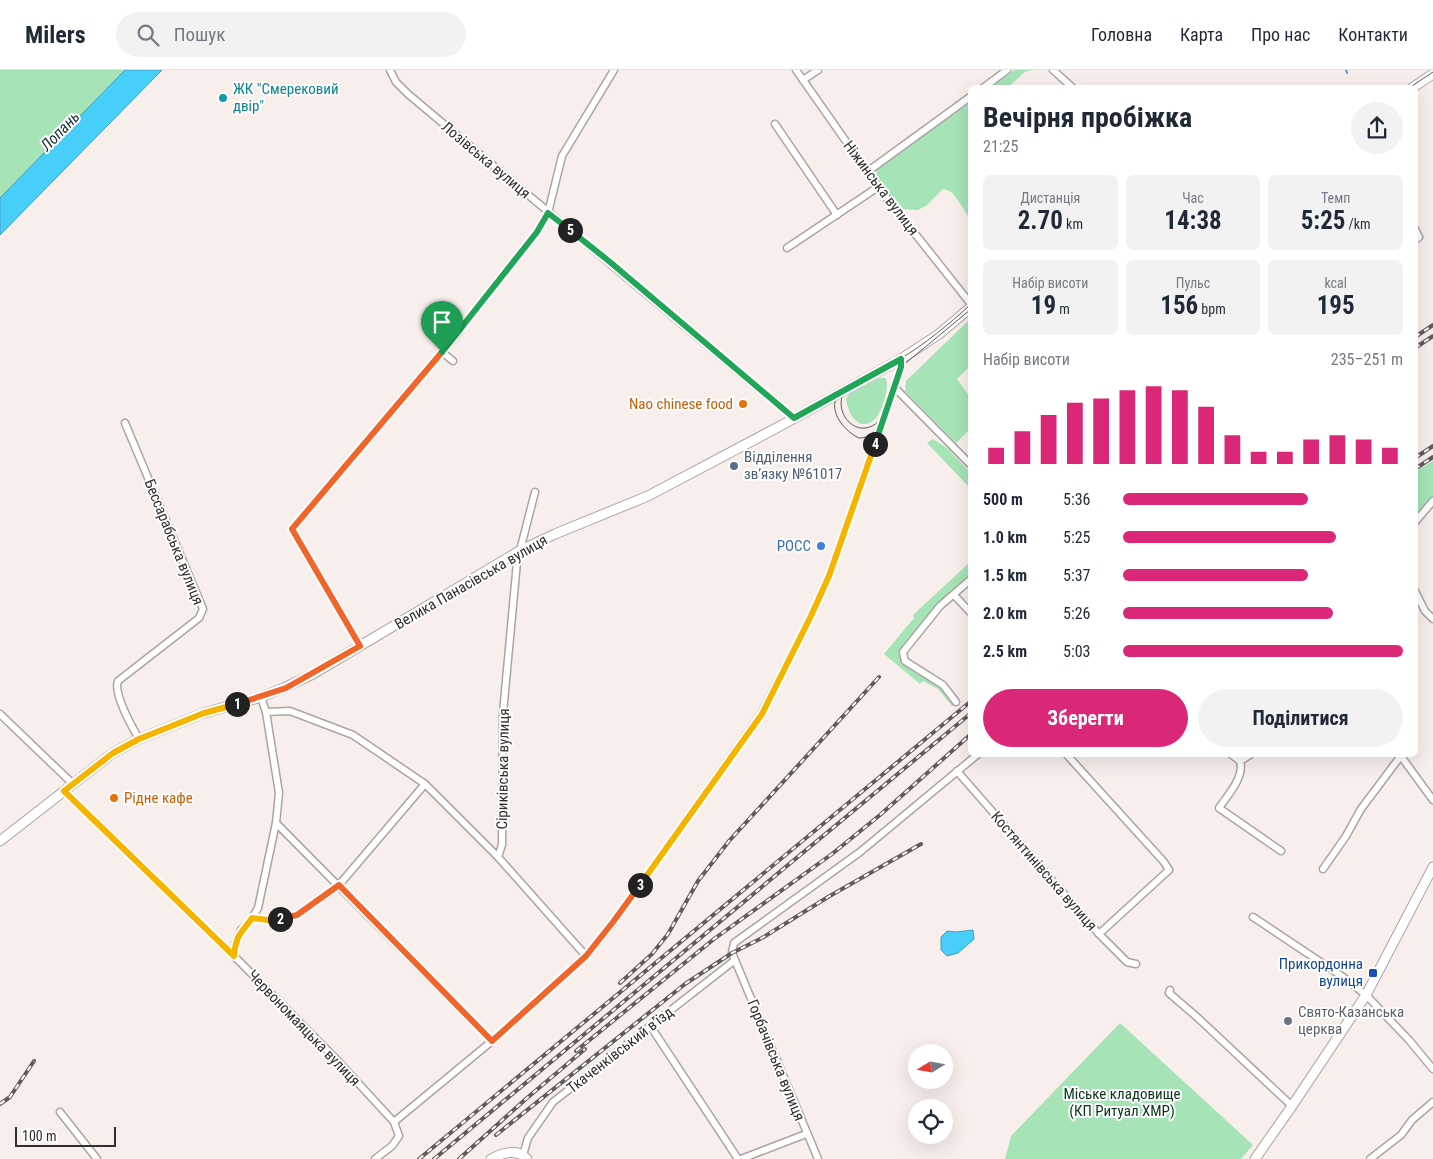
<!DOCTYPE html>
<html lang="uk">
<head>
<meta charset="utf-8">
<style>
	body { margin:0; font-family:"Roboto Condensed",sans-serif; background:#f2f2f3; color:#1f2937; height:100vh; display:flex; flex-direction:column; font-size:19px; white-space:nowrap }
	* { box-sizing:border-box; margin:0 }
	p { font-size:16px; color:#747a83 }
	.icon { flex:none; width:28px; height:28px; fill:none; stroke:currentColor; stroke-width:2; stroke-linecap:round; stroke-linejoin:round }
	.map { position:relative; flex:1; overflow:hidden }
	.drawer { position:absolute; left:968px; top:15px; width:450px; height:672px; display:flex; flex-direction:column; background:#fff; border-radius:8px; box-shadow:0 5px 20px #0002 }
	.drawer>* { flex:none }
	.needle { width:32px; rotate:259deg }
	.fabs { position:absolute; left:908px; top:974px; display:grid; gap:10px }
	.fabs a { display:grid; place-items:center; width:45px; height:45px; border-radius:50%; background:#fff; box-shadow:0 5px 20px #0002; font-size:25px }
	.scale { position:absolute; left:15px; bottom:12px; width:101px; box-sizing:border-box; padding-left:5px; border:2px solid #312e2c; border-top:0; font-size:14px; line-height:18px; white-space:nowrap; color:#312e2c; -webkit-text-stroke:4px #fefefe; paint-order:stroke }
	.pin { position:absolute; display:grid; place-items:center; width:42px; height:42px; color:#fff; margin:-51px -21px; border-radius:50% 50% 50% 0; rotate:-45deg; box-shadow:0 0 5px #0007 }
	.pin .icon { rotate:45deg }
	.km { position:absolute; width:25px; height:25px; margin:-12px; border-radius:50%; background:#222; color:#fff; font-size:14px; line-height:25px; text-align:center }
	.round { display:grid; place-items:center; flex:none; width:52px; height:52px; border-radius:26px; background:#f2f2f3 }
	.summary { display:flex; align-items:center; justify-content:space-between; height:85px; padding:0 15px }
	h1 { font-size:28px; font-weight:700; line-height:38px }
	.stats { display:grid; grid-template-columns:repeat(3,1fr); gap:8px; height:85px; padding:5px 15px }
	.stats div { display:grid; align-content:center; border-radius:8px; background:#f2f2f3; text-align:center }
	.stats b { font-size:25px; font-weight:700 }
	.stats small { font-size:14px; font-weight:400 }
	.stats p { font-size:14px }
	.chart { height:140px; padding:10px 15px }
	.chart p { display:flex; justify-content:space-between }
	.chart svg { width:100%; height:90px; margin-top:5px; stroke:#db2777; stroke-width:6 }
	.primary-button { display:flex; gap:10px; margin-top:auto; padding:10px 15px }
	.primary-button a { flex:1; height:58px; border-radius:30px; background:#db2777; color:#fff; font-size:20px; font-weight:700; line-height:58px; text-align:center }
	.primary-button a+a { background:#f2f2f3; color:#1f2937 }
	ul { padding:0 15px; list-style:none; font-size:16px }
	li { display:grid; grid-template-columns:80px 60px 1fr; align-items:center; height:38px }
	li i { height:12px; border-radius:6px; background:#db2777 }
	header { display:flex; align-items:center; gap:30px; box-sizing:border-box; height:70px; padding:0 25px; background:#fff; border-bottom:1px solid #e0e1e3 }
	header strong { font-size:24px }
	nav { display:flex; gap:28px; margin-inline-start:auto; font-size:18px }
	.search { width:350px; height:45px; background:#f2f2f3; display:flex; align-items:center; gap:12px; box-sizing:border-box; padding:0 18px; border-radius:28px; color:#747a83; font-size:19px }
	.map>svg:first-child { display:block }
</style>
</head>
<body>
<header>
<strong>Milers</strong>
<div class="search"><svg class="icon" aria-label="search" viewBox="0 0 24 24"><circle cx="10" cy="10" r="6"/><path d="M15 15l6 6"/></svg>Пошук</div>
<nav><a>Головна</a><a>Карта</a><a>Про нас</a><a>Контакти</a></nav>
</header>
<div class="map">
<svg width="1433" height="1089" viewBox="0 0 1433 1089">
	<rect width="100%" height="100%" fill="#f8efec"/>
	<g fill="#a6e4b7">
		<polygon points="0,0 125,0 0,128"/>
		<polygon points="1014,0 1032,0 1025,2 1008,17 991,17"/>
		<path d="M 970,33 L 970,150 C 968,145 955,125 951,122 C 949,121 946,120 943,119 L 927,135 L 918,140 L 900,139 L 892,131 L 880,114 L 876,104 L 878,98 Z"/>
		<polygon points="970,249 970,296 957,309 970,327 970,359 956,373 905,321 906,311"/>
		<path d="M 879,308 L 885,308 C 891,315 882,341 876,348 C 860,364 848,345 846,329 L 850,323 Z"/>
		<polygon points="933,369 947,378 970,402 970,418 927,373"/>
		<polygon points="1433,391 1433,431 1415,449 1415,402"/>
		<polygon points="970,492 970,504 951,521 901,582 903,593 942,617 955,634 952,636 938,619 923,611 920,614 884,584 914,548 913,545"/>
		<polygon points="1120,953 1253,1075 1241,1089 1005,1089 1011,1066"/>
	</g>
	<g fill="#47cffa" stroke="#409fbc">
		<polygon points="125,0 162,0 0,165 0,128"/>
		<polygon points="973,860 974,869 958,883 947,886 941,880 941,867 947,861 956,862"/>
	</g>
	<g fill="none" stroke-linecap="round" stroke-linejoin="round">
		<polyline stroke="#409fbc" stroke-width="2" points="1346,0 1347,3"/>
		<g stroke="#aca4a1" stroke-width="9">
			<g id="street">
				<path d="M 390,0 L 396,12 L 408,24 C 536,133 666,239 794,348"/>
				<polyline points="796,0 878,117 970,233"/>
				<polyline points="1053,0 1073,18"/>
				<polyline points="803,10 818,0"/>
				<polyline points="983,18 1007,0"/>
				<polyline points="775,54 837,145"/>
				<polyline points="867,102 970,27"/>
				<polyline points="1415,159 1419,167 1415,170"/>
				<polyline points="787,178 878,117"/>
				<polyline points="442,282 453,291"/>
				<polyline points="894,317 970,394"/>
				<path d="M 125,353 L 203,539 L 199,548 L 118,611 C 113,623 132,657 139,669"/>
				<polyline points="535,422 517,492 503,643 502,775 498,787 586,886"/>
				<polyline points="1415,452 1433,431"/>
				<polyline points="1415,521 1425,541 1433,549"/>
				<polyline points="954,525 970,542"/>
				<polyline points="360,576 292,459 442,282 537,162 548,143 562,86 614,0"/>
				<polyline points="261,627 266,642 279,723 276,753 258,838 249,853 241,860 235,874 234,886 336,989 394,1052"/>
				<polyline points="956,632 943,615 905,591 903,582 940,536 970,510"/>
				<polyline points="266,642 290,641 353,665 425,714 498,787"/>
				<polyline points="0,644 73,714"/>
				<polyline points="1067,685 1164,792 1169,800 1099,864"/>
				<polyline points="1232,685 1240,691"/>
				<path d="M 1250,685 L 1240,691 C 1245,707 1227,726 1219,738 L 1281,781"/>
				<polyline points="1400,685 1433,730"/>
				<polyline points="957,701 1099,864 1127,892 1136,894"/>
				<polyline points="64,721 234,886"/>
				<polyline points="276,753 492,971"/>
				<polyline points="1323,799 1346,766 1361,739 1400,687"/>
				<polyline points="1253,847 1343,907 1366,925 1409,970 1433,999"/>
				<polyline points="252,848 268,850 284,849 297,845 339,815 425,714"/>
				<polyline points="1170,920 1169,923 1198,948 1292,1036"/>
				<polyline points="651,957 738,1089"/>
				<polyline points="60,1042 97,1089"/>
				<polyline points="523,1085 528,1068 553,1032 735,890"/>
				<polyline points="375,1089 392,1076 399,1066 394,1052 492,971 586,886 613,853 761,644 810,548 829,506 901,297 901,289"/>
				<polyline points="741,1089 806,1064"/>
				<polyline points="818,1089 732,883 734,873 860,782 977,685"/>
				<polyline points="1370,1089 1401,1065 1412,1050 1433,1032"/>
			</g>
		</g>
		<g stroke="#aca4a1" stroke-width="11">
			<g id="secondary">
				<polyline points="1412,18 1433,4"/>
				<polyline points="0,771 113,683 139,669 204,643 261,627 286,617 313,604 521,480 555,464 648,426 782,355 901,289 939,264 970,238"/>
				<path d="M 491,1089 C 502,1083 517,1078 527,1089"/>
				<polyline points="1255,1089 1292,1036 1366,925 1433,797"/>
			</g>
		</g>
		<use href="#street" stroke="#fff" stroke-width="6"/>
		<use href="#secondary" stroke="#fff" stroke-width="9"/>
		<g stroke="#605c59" stroke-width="1">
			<polyline points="1409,18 1433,2"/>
			<path d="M 970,235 C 948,255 925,274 900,289 C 882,300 863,308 845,318 C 823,333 840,359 859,368 C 868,368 873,364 878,357 L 901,297 L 970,240"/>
			<path d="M 844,322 C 832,343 858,372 879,351"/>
		</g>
		<g stroke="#605c59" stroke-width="4">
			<g id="rail">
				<polyline points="1415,267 1433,255"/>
				<polyline points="1415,278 1433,266"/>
				<polyline points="1415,388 1433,376"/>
				<polyline points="1415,399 1433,387"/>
				<polyline points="620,913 652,884 668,864 698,811 729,771 879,607"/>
				<polyline points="576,981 714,869 832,784 880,745 970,665"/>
				<polyline points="0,1034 10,1027 34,991"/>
				<polyline points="496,1065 685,914 732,883 762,868 828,827 921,774"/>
				<polyline points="419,1089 970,632"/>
				<polyline points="434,1089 970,644"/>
				<polyline points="459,1089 527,1028 585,979"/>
			</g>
		</g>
		<use href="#rail" stroke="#fefefe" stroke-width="2" stroke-dasharray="5.5" stroke-linecap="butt"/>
	</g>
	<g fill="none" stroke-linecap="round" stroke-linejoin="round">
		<g stroke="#fff" stroke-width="10">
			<polyline id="split-1" points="237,634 286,618 360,576 292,459 442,282"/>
		</g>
		<g stroke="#fff" stroke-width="10">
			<path id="split-2" d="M 237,634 L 204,643 L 139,669 L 113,683 L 64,721 L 234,886 C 236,864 241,864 252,848 L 268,850 L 280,849"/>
		</g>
		<g stroke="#fff" stroke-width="10">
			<polyline id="split-3" points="280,849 297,845 339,815 492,971 586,886 613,852 640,815"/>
		</g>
		<g stroke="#fff" stroke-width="10">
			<polyline id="split-4" points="640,815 762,644 810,548 829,506 875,374"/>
		</g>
		<g stroke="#fff" stroke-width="10">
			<polyline id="split-5" points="570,160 610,192 794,348 901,289 901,297 875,374"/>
		</g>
		<g stroke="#fff" stroke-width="10">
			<polyline id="split-6" points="442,282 537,162 548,143 570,160"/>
		</g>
		<use href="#split-1" stroke="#f0652b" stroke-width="6"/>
		<use href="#split-2" stroke="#f5b400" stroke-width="6"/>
		<use href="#split-3" stroke="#f0652b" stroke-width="6"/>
		<use href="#split-4" stroke="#f5b400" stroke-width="6"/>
		<use href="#split-5" stroke="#22a559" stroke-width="6"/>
		<use href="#split-6" stroke="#22a559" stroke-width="6"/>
	</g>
	<circle fill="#0f9aa8" stroke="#fefefe" stroke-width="2" cx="223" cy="28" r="5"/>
	<g fill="#e8710a" stroke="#fefefe" stroke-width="2">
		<circle cx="743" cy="334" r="5"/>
		<circle cx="114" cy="728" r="5"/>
	</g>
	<circle fill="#5c6f8a" stroke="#fefefe" stroke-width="2" cx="734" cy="396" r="5"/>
	<circle fill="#3f7fe0" stroke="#fefefe" stroke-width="2" cx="821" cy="476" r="5"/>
	<rect fill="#1a4fb4" stroke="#fefefe" stroke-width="2" x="1368" y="898" width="10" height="10" rx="2.5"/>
	<circle fill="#6b7280" stroke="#fefefe" stroke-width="2" cx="1288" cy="951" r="5"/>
	<g text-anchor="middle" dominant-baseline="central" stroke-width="4" stroke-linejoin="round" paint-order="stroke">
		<g font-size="15" fill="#0d838f" stroke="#fefefe" text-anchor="start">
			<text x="233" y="19">ЖК "Смерековий<tspan x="233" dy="17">двір"</tspan></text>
		</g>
		<g font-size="15" fill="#312e2c" stroke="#fefefe">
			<text transform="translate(486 90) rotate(40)">Лозівська вулиця</text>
			<text transform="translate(881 118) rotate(53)">Ніжинська вулиця</text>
			<text transform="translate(174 472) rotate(68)">Бессарабська вулиця</text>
			<text transform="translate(471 512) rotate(-30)">Велика Панасівська вулиця</text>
			<text transform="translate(503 699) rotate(-89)">Сіриківська вулиця</text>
			<text transform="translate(1044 801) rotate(49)">Костянтинівська вулиця</text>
			<text transform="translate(304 958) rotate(46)">Червономаяцька вулиця</text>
			<text transform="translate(620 980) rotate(-38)">Ткаченківський в'їзд</text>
			<text transform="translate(776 990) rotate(68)">Горбачівська вулиця</text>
		</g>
		<g font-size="15" fill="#c56008" stroke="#fefefe" text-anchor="end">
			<text x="733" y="334">Nao chinese food</text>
			<text x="124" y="728" text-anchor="start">Рідне кафе</text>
		</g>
		<g font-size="15" fill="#4e5e75" stroke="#fefefe" text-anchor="start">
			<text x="744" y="387">Відділення<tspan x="744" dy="17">зв’язку №61017</tspan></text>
		</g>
		<g font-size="15" fill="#366cbe" stroke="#fefefe" text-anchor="end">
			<text x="811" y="476">РОСС</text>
		</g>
		<g font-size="15" fill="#164399" stroke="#fefefe" text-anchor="end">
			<text x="1363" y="894">Прикордонна<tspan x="1363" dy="17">вулиця</tspan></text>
		</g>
		<g font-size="15" fill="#5b616d" stroke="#fefefe" text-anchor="start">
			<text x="1298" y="942">Свято-Казанська<tspan x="1298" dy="17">церква</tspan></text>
		</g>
		<g font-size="15" fill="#09331a" stroke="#fefefe">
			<text x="1122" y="1024">Міське кладовище<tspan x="1122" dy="17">(КП Ритуал ХМР)</tspan></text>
		</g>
		<g font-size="16" font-style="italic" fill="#192f37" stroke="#fefefe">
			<text transform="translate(60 61) rotate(-46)">Лопань</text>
		</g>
	</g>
</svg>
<div class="fabs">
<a><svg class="needle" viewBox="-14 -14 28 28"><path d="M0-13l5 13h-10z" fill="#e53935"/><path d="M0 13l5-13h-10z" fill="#747a83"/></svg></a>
<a><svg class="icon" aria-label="locate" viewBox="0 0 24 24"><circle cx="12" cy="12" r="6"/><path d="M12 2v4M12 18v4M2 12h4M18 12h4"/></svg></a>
</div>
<div class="scale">100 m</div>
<div class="pin" style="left:442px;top:282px;background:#1e9e55"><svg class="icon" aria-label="arrive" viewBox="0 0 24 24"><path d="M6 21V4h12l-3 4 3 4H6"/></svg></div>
<b class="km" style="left:237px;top:634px">1</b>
<b class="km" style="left:280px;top:849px">2</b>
<b class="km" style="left:640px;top:815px">3</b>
<b class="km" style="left:875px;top:374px">4</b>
<b class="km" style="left:570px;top:160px">5</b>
<section class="drawer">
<div class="summary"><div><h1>Вечірня пробіжка</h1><p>21:25</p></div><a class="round"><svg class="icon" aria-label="share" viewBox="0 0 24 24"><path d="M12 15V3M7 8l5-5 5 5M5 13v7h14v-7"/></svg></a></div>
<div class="stats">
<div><p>Дистанція</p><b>2.70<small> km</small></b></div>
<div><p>Час</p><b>14:38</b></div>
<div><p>Темп</p><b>5:25<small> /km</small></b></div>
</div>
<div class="stats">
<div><p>Набір висоти</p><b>19<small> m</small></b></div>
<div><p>Пульс</p><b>156<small> bpm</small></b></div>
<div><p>kcal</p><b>195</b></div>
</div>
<div class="chart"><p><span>Набір висоти</span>235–251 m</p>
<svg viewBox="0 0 160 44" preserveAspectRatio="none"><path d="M5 44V36M15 44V28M25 44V20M35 44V14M45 44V12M55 44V8M65 44V6M75 44V8M85 44V16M95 44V30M105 44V38M115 44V38M125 44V32M135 44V30M145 44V32M155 44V36"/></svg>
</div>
<ul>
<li><b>500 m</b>5:36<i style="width:66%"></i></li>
<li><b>1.0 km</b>5:25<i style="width:76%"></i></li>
<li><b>1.5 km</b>5:37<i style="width:66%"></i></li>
<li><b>2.0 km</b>5:26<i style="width:75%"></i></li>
<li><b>2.5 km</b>5:03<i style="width:100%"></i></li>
</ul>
<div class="primary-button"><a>Зберегти</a><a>Поділитися</a></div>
</section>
</div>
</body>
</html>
